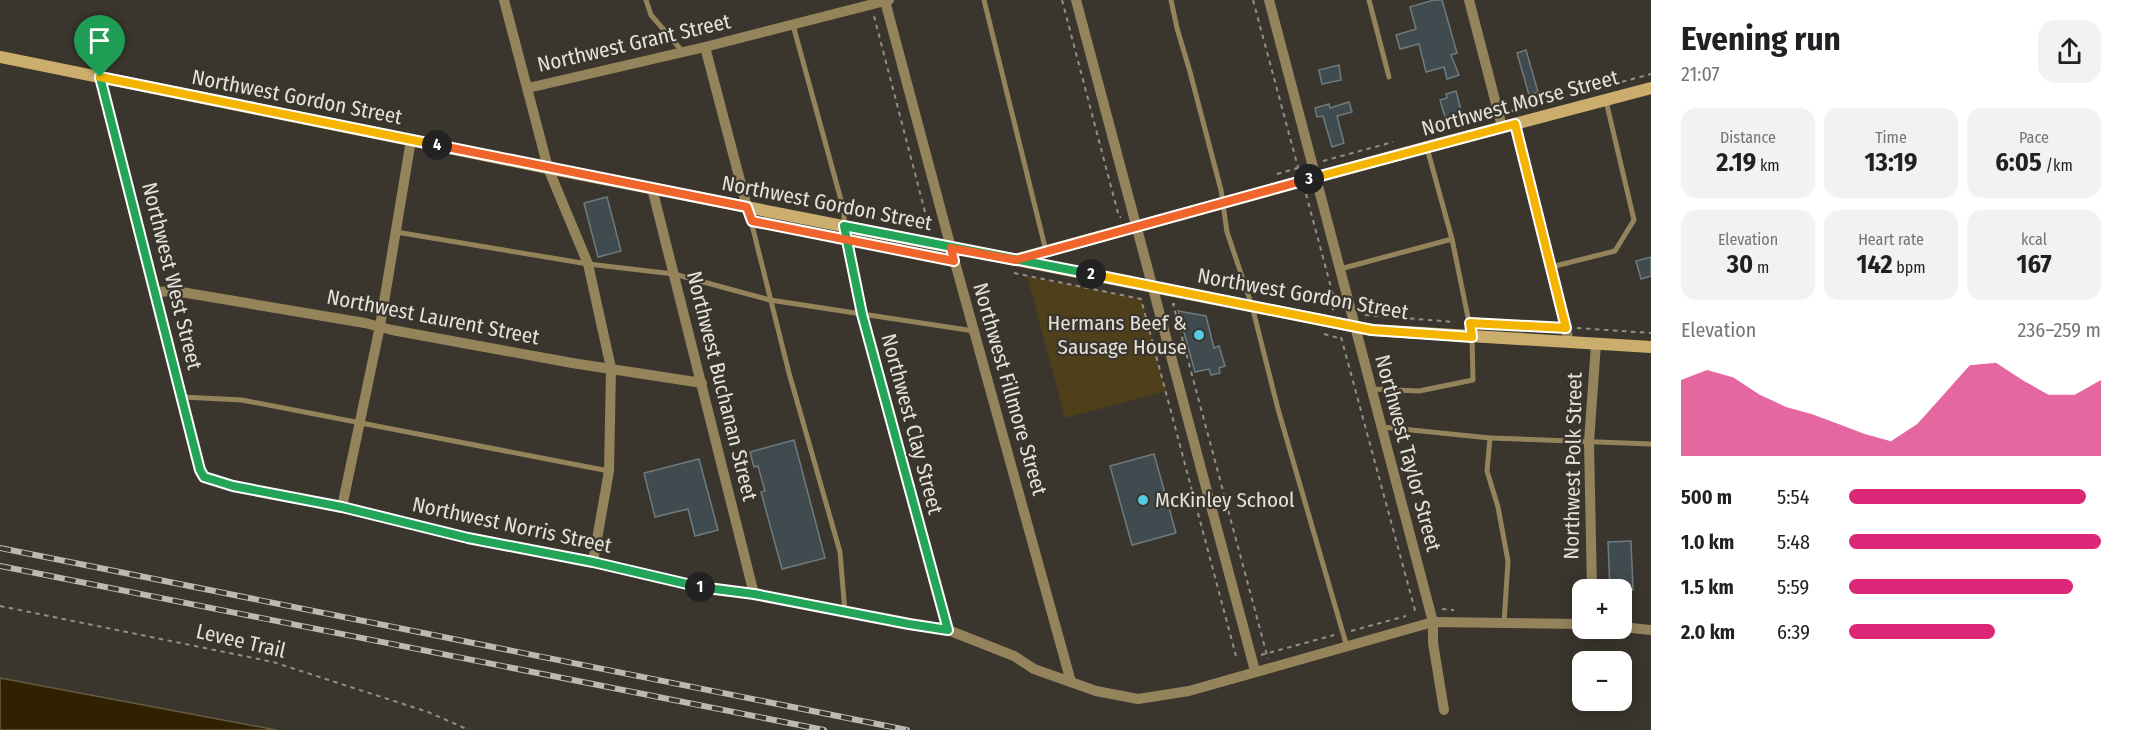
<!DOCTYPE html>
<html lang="en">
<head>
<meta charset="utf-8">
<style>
	body { margin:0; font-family:"Fira Sans Condensed",sans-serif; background:#f2f2f2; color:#202124; height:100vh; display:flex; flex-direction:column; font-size:22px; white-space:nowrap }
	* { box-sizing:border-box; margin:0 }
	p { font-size:20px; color:#757577 }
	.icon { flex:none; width:33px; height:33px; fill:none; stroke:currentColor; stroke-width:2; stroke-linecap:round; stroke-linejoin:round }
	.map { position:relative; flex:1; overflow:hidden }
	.panel { display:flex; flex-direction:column; background:#fff; width:480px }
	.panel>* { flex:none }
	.fabs { position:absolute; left:1572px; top:579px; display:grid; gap:12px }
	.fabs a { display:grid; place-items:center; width:60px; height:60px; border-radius:12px; background:#fff; box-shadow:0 3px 15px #0003; font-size:30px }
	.pin { position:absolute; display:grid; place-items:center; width:51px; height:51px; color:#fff; margin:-62px -26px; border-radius:50% 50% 50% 0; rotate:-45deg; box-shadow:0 0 6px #0007 }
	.pin .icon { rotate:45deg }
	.km { position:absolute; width:30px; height:30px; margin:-15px; border-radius:50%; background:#222; color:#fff; font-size:16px; line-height:30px; text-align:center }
	.round { display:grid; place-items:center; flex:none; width:63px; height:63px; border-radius:18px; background:#f2f2f2 }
	.overview { display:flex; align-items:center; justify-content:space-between; height:102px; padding:0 30px }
	h1 { font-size:33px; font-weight:700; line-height:45px }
	.metrics { display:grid; grid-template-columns:repeat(3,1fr); gap:9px; height:102px; padding:6px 30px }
	.metrics div { display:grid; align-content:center; border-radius:15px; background:#f2f2f2; text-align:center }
	.metrics b { font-size:26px; font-weight:700 }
	.metrics small { font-size:16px; font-weight:400 }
	.metrics p { font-size:16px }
	.chart { height:168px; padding:12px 30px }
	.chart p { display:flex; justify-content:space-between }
	.chart svg { width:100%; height:108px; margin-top:6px; fill:#db2777; opacity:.7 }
	ul { padding:0 30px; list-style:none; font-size:20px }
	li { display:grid; grid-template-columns:96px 72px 1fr; align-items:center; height:45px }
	li i { height:15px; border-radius:8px; background:#db2777 }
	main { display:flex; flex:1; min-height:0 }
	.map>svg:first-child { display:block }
</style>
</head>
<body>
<main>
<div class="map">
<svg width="1651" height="730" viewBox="0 0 1651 730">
	<rect width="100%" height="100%" fill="#3a362d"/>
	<polygon fill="#4f3f1a" points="1027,276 1141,299 1166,391 1065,418"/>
	<polygon fill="#302200" stroke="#665c42" stroke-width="1.5" points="0,678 276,730 0,730"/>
	<g fill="#3f4b4e" stroke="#6e7b7e" stroke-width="1.5">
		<polygon points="1434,0 1442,0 1457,53 1451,55 1459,75 1447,79 1444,67 1426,72 1419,44 1400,49 1396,35 1416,29 1410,7"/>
		<polygon points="1526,50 1538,92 1529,95 1517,53"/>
		<polygon points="1339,65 1341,80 1322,84 1319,70"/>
		<polygon points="1456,91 1462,114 1446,120 1440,100 1447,98 1446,94"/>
		<polygon points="1349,102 1352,112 1337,116 1344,143 1332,147 1323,116 1317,117 1315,108 1329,104 1330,108"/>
		<polygon points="607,197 621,251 598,257 584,203"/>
		<polygon points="1651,257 1651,276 1641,279 1636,261"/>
		<polygon points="1178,311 1206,316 1214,348 1219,346 1225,366 1219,368 1220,373 1211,375 1209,369 1195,372"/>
		<polygon points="794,440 825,558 782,569 761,492 765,491 758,466 754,467 750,452"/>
		<polygon points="1154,454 1176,533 1132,545 1110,466"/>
		<polygon points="699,459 718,530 695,536 688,509 655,517 644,473"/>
		<polygon points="1631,541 1633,590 1610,590 1608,542"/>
	</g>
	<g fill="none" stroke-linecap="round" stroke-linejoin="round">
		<g stroke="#928f88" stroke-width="2" stroke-dasharray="4.5 4.5" stroke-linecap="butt">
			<polyline points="1062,0 1119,217 1121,217"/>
			<polyline points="1253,0 1299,171"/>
			<polyline points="874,16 930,231"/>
			<polyline points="1509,112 1651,74"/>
			<polyline points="1448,128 1483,118"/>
			<polyline points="1323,161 1393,142"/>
			<polyline points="1277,174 1298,168"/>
			<polyline points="1306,194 1336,306 1333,309 1333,312"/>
			<polyline points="1014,273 1141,299 1236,656"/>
			<polyline points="1175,304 1173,304 1268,659"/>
			<polyline points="1365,315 1455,322"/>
			<polyline points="1493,324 1554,327"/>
			<polyline points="1577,328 1651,333"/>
			<polyline points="1324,334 1342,339"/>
			<polyline points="1341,337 1416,614"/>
			<polyline points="0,606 273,662 428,712 469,730"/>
			<polyline points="1442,609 1454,610"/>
			<polyline points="1351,631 1406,616"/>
			<polyline points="1261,655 1334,635"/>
		</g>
		<g stroke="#95835c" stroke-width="5">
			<polyline points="646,0 651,15 683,52"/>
			<polyline points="984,0 1046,251"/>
			<polyline points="1171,0 1177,28 1190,72 1221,190 1227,232 1252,306 1278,409 1347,647"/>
			<polyline points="1369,0 1389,77"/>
			<polyline points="793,25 844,211 844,226"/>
			<polyline points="748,209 789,373 840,552 845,612"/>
			<polyline points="396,232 588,264 674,274 770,300 974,331"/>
			<polyline points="1551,267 1615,251 1634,220 1606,101"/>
			<polyline points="1340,269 1452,239 1427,148"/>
			<polyline points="1372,389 1419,391 1473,380 1472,337 1452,239"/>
			<polyline points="182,397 242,400 609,471"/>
			<polyline points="1382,427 1490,438 1487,471 1498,507 1508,561 1504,623"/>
			<polyline points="1490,438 1651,444"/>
		</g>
		<g stroke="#95835c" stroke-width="10">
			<polyline points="504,0 548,168 588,264 611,368 609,471 593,562"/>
			<polyline points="1076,0 1255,671"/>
			<polyline points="1269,0 1433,622 1433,643 1444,710"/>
			<polyline points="1469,0 1502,127"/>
			<polyline points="885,1 951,248 1071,682"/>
			<polyline points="705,47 747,207"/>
			<polyline points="100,77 200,470 204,477 233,486 342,507 468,538 593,562 712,590 754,594 909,624 948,630 1014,656 1034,669 1096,691 1138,699 1189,691 1433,622 1582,624"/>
			<polyline points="528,88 705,47 889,0"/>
			<polyline points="1515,124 1569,342"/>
			<polyline points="652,188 754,594"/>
			<polyline points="844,226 862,314 948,630"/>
			<polyline points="156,292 175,291 365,323 392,330 572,363 702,383"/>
			<polyline points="342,507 380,326 411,140"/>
			<polyline points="1592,590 1589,442 1596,344"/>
			<polyline points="1622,627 1651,630"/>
		</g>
		<g stroke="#cbae6d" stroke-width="12">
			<polyline points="0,57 548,168 1372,330 1651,347"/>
			<polyline points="1018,259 1427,147 1651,88"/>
		</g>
		<g stroke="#bcb9b3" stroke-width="6">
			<g id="rail">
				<polyline points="0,548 907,730"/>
				<polyline points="0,566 824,730"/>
			</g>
		</g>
		<use href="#rail" stroke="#3a362d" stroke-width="4" stroke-dasharray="11" stroke-linecap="butt"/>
	</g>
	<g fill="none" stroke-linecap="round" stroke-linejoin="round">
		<g stroke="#fff" stroke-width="12">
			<polyline id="split-1" points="100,77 200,470 204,477 233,486 342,507 468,538 593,562 700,587"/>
		</g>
		<g stroke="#fff" stroke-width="12">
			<polyline id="split-2" points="700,587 754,594 909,624 948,630 862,314 844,226 1091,274"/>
		</g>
		<g stroke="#fff" stroke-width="12">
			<polyline id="split-3" points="1091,274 1372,330 1472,337 1470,323 1566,328 1515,124 1309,179"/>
		</g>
		<g stroke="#fff" stroke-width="12">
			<polyline id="split-4" points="437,145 747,207 752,221 954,261 951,248 1016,260 1309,179"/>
		</g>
		<g stroke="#fff" stroke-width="12">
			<polyline id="split-5" points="100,77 437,145"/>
		</g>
		<use href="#split-1" stroke="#22a559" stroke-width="8"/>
		<use href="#split-2" stroke="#22a559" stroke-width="8"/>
		<use href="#split-3" stroke="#f5b400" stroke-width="8"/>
		<use href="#split-4" stroke="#f0652b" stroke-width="8"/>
		<use href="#split-5" stroke="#f5b400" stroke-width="8"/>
	</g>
	<g fill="#55cae0" stroke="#3a362d" stroke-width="2">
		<circle cx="1199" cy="335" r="6"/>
		<circle cx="1143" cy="500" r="6"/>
	</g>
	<g text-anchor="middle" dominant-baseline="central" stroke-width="4.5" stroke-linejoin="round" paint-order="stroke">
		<g font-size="21" fill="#e4e2dc" stroke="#3a362d">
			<text transform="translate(634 43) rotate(-13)">Northwest Grant Street</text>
			<text transform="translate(297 97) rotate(11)">Northwest Gordon Street</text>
			<text transform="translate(1520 103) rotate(-15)">Northwest Morse Street</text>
			<text transform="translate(827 203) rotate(11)">Northwest Gordon Street</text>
			<text transform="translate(172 276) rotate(76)">Northwest West Street</text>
			<text transform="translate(1303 294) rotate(10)">Northwest Gordon Street</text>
			<text transform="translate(433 317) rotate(11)">Northwest Laurent Street</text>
			<text transform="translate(722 386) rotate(76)">Northwest Buchanan Street</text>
			<text transform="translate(1010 389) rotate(74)">Northwest Fillmore Street</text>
			<text transform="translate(912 424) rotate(75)">Northwest Clay Street</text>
			<text transform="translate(1408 453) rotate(75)">Northwest Taylor Street</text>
			<text transform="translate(1573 466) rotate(-89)">Northwest Polk Street</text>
			<text transform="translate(512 525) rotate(12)">Northwest Norris Street</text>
			<text transform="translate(241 641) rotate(13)">Levee Trail</text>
		</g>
		<g font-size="21" fill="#e4e2dc" stroke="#3a362d" text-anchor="end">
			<text x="1187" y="323">Hermans Beef &amp;<tspan x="1187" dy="24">Sausage House</tspan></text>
			<text x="1155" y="500" text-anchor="start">McKinley School</text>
		</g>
	</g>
</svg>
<div class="fabs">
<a>+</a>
<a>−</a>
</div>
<div class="pin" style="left:100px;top:77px;background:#1e9e55"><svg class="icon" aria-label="arrive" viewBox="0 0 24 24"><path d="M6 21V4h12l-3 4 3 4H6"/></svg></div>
<b class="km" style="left:700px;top:587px">1</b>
<b class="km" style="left:1091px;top:274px">2</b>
<b class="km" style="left:1309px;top:179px">3</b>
<b class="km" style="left:437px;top:145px">4</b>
</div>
<section class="panel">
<div class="overview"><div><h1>Evening run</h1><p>21:07</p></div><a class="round"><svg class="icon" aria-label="share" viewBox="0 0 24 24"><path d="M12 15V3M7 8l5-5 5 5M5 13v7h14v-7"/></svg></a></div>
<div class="metrics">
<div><p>Distance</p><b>2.19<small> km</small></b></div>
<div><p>Time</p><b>13:19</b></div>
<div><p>Pace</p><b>6:05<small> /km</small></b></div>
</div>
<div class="metrics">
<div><p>Elevation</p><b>30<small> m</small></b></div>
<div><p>Heart rate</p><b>142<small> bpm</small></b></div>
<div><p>kcal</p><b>167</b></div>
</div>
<div class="chart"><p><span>Elevation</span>236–259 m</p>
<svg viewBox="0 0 160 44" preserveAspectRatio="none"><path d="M0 44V13L10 9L20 12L30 19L40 24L50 27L60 31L70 35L80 38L90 31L100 19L110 7L120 6L130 13L140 19L150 19L160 13V44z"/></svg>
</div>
<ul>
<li><b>500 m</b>5:54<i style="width:94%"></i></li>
<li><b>1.0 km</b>5:48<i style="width:100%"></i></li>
<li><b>1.5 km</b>5:59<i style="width:89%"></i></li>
<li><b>2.0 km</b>6:39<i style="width:58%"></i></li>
</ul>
</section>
</main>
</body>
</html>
